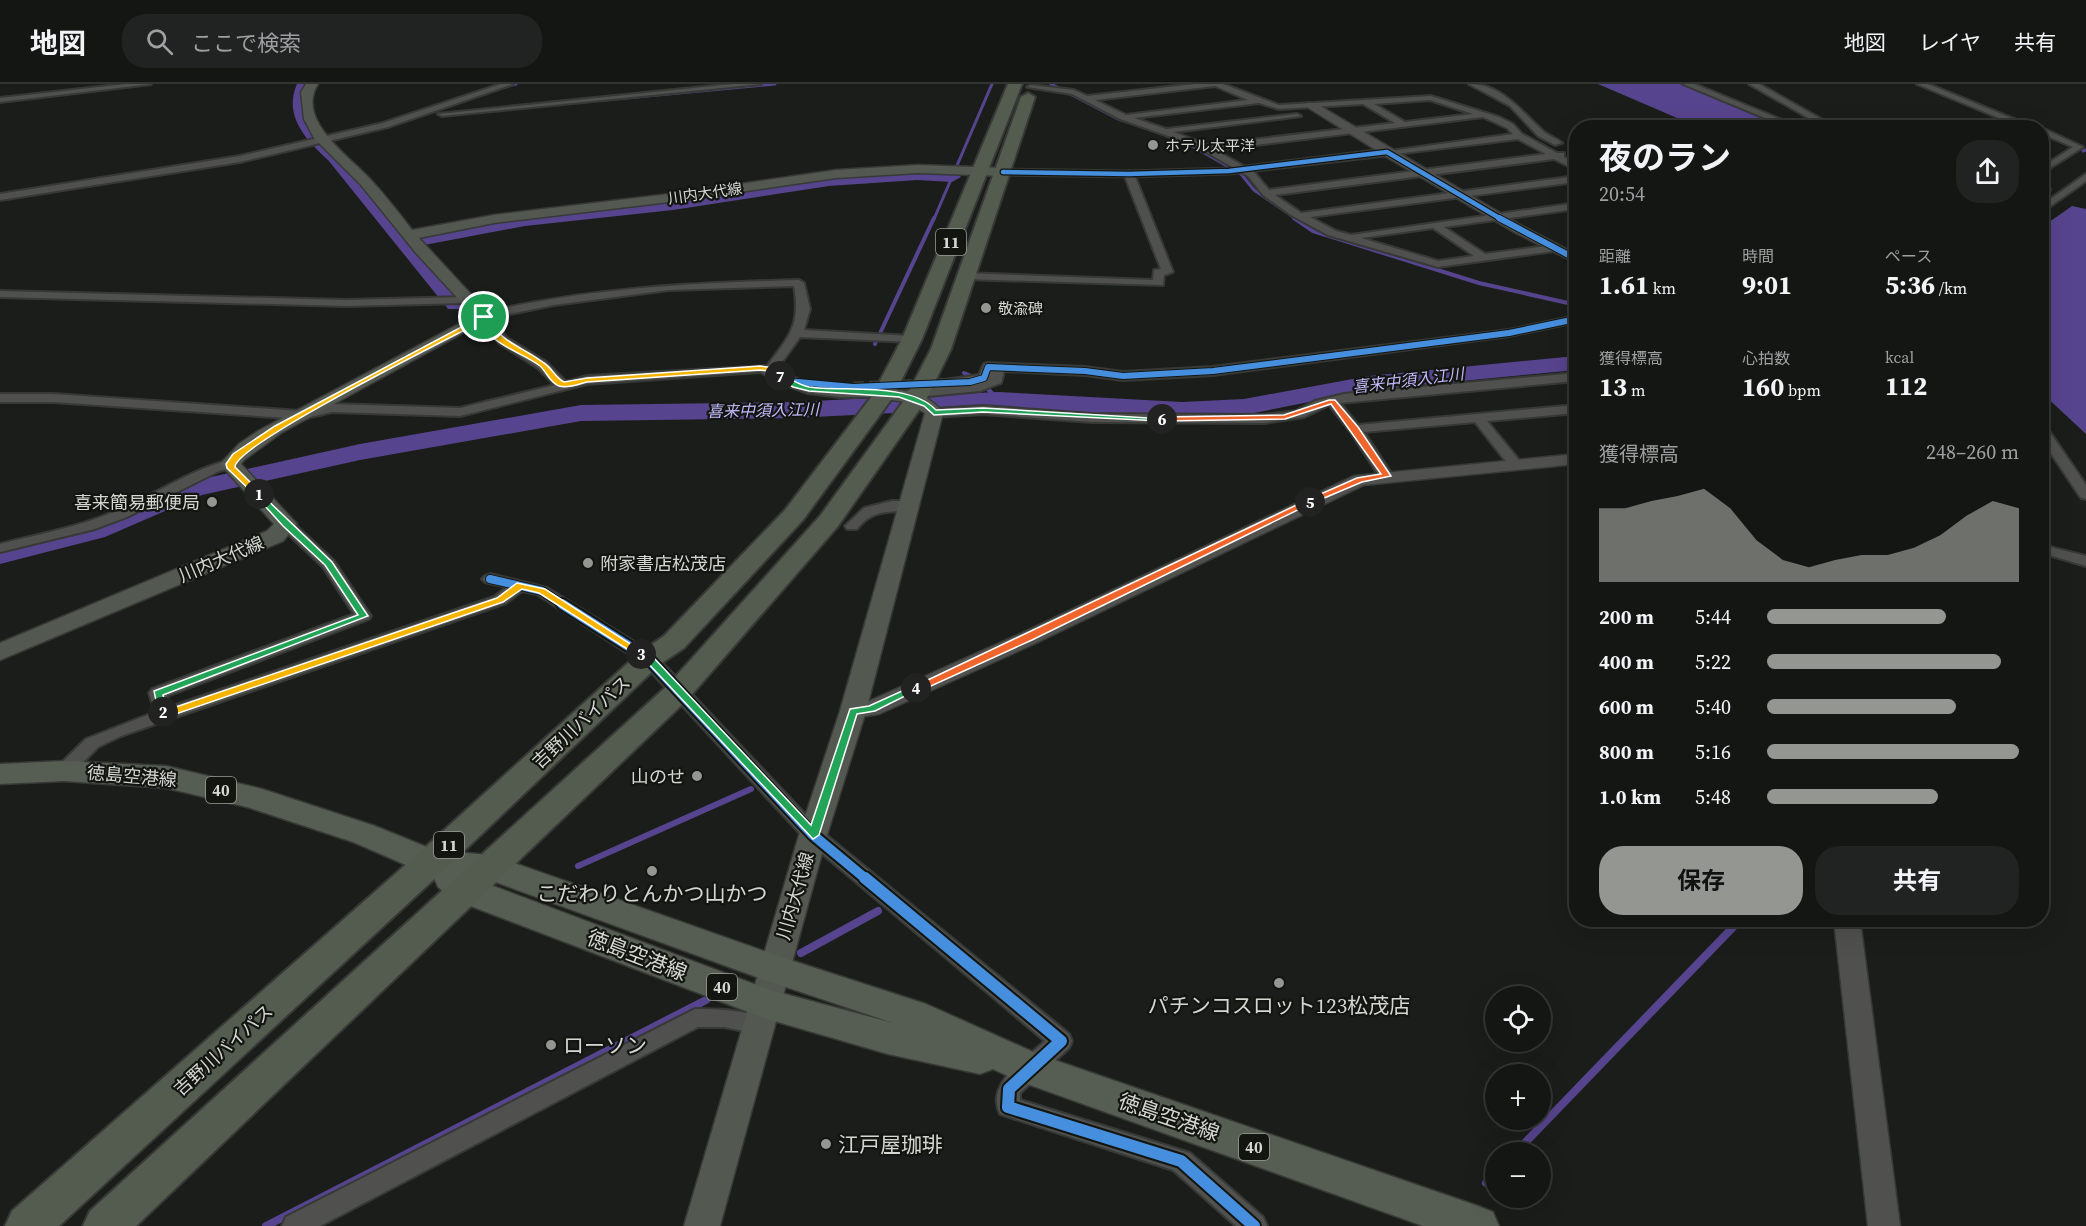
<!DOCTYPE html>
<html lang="ja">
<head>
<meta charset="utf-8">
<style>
	body { margin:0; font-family:"Source Serif 4","Noto Sans JP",serif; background:#212322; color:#f1f3f6; height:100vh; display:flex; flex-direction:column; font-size:22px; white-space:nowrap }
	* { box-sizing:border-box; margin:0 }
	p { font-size:20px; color:#9d9fa0 }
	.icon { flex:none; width:33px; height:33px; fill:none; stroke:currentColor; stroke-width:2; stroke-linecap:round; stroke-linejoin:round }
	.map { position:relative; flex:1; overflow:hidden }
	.sheet { position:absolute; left:1569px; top:36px; width:480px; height:807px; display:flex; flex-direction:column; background:#141614; border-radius:24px; box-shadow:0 6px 24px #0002,0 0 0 2px #333534 }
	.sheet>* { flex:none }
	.buttons { position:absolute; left:1485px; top:902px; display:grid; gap:12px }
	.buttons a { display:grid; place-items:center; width:66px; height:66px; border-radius:50%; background:#141614; box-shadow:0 6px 24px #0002,0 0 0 2px #333534; font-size:30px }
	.pin { position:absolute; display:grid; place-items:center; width:51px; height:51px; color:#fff; margin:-26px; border:3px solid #fff; border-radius:50%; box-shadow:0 2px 6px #0007 }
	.km { position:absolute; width:30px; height:30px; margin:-15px; border-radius:50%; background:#222; color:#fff; font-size:16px; line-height:30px; text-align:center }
	.round { display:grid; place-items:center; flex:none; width:63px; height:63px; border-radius:24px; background:#212322 }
	.summary { display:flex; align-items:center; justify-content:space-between; height:102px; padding:0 30px }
	h1 { font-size:33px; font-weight:700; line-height:45px }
	.stats { display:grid; grid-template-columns:repeat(3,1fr); gap:9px; height:102px; padding:6px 30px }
	.stats div { display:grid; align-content:center }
	.stats b { font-size:26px; font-weight:700 }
	.stats small { font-size:16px; font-weight:400 }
	.stats p { font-size:16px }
	.chart { height:168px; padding:12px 30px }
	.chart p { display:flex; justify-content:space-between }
	.chart svg { width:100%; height:108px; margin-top:6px; fill:#949692; opacity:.7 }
	.cta { display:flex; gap:12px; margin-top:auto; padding:12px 30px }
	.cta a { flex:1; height:69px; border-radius:24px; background:#949692; color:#111; font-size:24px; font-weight:700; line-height:69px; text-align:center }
	.cta a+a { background:#212322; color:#f1f3f6 }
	ul { padding:0 30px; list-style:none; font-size:20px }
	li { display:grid; grid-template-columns:96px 72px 1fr; align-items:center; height:45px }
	li i { height:15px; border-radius:8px; background:#949692 }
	header { display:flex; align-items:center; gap:36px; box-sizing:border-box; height:84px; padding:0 30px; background:#141614; border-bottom:2px solid #333534 }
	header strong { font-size:28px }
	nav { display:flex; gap:33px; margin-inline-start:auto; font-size:21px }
	.search { width:420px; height:54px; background:#212322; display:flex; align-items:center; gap:15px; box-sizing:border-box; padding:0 21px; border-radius:24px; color:#9d9fa0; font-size:22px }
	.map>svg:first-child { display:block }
</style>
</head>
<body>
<header>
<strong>地図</strong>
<div class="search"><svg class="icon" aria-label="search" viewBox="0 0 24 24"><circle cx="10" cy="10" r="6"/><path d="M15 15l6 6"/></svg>ここで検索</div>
<nav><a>地図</a><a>レイヤ</a><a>共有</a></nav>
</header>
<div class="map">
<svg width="2086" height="1142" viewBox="0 0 2086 1142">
	<rect width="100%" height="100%" fill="#1b1d1a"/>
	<g fill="#57448e">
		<polygon points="1598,0 1680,0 1790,43 1698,43"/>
		<polygon points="2072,122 2086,125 2086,350 2042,309 2042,139 2052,136"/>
	</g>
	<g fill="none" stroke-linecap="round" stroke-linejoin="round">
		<g stroke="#57448e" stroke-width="3">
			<polyline points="1051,0 1118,35 1152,46"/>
			<polyline points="494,6 516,0"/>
			<polyline points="583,18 775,0"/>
			<polyline points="446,23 480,11"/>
			<polyline points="1166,51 1194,63 1241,90 1254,106 1296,135"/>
			<polyline points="2083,67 2086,66"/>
			<polyline points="934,135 992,0"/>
		</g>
		<g stroke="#57448e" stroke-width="4">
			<polyline points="1294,134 1313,147 1479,199 1568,219 1576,218"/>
			<polyline points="875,260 934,134"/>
			<polyline points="964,289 976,294"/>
			<polyline points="983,300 988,305"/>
		</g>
		<polyline stroke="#57448e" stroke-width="4.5" points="987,304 998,316"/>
		<polyline stroke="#57448e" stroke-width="6" points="578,782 751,705"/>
		<g stroke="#57448e" stroke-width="8">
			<polyline points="801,869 878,827"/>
			<polyline points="1516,1068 1740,836"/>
			<polyline points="1486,1099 1496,1089"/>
			<polyline points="266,1142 706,916"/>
		</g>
		<g fill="#57448e" fill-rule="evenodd">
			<path d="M 297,0 L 313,0 L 309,9 L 311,36 L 319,50 L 340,68 L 410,152 C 448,145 487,135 526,130 C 574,123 622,120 670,115 C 709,110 944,67 961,93 L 952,98 L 917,96 L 829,102 L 673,126 L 525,142 L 419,162 L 467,220 L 464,225 L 448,225 L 328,76 C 306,56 283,32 297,0 Z"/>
			<polygon points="1576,272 1576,286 1369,306 1244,331 1182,334 998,324 793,334 581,337 360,376 202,411 105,453 0,480 0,462 85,441 193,397 360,360 581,321 793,318 998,308 1182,318 1244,315 1369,292"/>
		</g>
		<polyline stroke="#373936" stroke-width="11" stroke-dasharray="11 5" stroke-linecap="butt" points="853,303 948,299"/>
		<g stroke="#373936" stroke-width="4">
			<g id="minor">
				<polygon points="126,0 151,0 0,18 0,14"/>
				<polygon points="501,0 513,0 388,43 240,78 0,116 0,110 240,72 383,39"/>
				<polygon points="733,0 761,0 442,32 438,30"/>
				<path d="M 1195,0 L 1223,0 L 1279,21 L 1431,12 L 1499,33 L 1513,40 L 1522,50 L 1557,69 L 1564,69 L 1564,73 L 1576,80 L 1576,86 L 1554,75 L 1275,111 L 1301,129 L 1576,92 L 1576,98 L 1310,133 L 1336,147 L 1351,151 L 1576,119 L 1576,125 L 1444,143 L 1485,170 L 1554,161 L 1559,164 L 1554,167 L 1438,183 L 1328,151 L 1291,131 L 1263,111 L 1248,92 L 1194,61 L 1120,35 L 1072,10 L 1027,3 L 1031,1 L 1074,6 L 1087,12 ZM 1215,2 L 1248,16 L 1126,31 L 1095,16 ZM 1430,16 L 1473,30 L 1405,38 L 1374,20 ZM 1259,19 L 1279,25 L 1363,20 L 1395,39 L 1207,61 L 1174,48 L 1301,32 L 1297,30 L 1166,45 L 1134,34 ZM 1483,33 L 1507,44 L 1513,50 L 1383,68 L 1387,71 L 1518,55 L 1546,70 L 1269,106 L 1254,88 L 1215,66 ZM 1433,144 L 1474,172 L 1438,177 L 1361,154 Z"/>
				<path d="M 1469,0 C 1502,0 1521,27 1543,47 C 1548,52 1557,54 1562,59 L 1555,61 L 1538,52 L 1510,22 Z"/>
				<polygon points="1683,0 1694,0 1802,44 1789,44"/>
				<polygon points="1749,0 1759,0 1837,44 1826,44"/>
				<polygon points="1917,0 1928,0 2036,44 2023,44"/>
				<polygon points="2042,44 2083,63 2050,84 2047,96 2050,106 2042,113 2042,83 2073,63 2042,50"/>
				<polygon points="1129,87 1134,90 1173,188 1164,191 1163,201 964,195 959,192 964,189 1153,196 1154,186 1161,185 1124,90"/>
				<polygon points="2086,90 2086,97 2042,128 2042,121"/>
				<path d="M 799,196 L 804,199 L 810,225 L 804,246 L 912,252 L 918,255 L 912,258 L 800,253 L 777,285 L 810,301 L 883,306 L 889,310 L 887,313 L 840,313 L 808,309 L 789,302 L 760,288 L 587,300 L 460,332 L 332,328 L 302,335 L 53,318 L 0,318 L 0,310 L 53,310 L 301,327 L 332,320 L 460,324 L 555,301 L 538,284 L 499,259 L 477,232 L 479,230 C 584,204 691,199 799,196 ZM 794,202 C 801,242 789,252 767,282 L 587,292 L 566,298 L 546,278 L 507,254 L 490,234 L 554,221 L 669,206 Z"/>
				<polygon points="0,207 346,216 465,213 471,216 465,219 346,222 0,213"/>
				<polygon points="1576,232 1576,238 1509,252 1213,291 1123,296 1085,291 1004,287 1001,299 980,307 908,314 902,310 908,306 947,302 942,299 944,296 979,291 984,280 988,279 1085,283 1123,288 1213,283 1509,246"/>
				<polygon points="1576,289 1576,297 1340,319 1358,341 1576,321 1576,329 1487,337 1523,381 1516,385 1511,384 1475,338 1364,348 1393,392 1386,396 1381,395 1350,347 1329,321 1304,333 1264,339 1092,338 983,330 934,333 928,329 934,325 983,322 1092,330 1264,331 1296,327 1315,317 1344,310"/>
				<polygon points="2042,343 2047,344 2086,401 2086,415 2081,414 2042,356"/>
				<path d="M 230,376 L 237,380 L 235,383 L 219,387 L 127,433 L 95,445 L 0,468 L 0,460 C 39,450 79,443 116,427 C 155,411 189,386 230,376 Z"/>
				<path d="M 892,417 L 908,417 L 915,421 C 902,434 878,418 857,445 L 847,445 L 845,442 L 864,424 Z"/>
				<path d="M 286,436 L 291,437 L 334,477 L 371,532 L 369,535 L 167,612 L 170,623 L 494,513 L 507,503 L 485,498 L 482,495 L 485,492 L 490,490 L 547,504 L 655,571 L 820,746 L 1069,950 L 1072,957 L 1069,964 L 1020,1009 L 1020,1016 L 1190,1069 L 1263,1133 L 1267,1142 L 1236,1142 L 1173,1086 L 1000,1030 C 985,999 1025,976 1045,957 L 806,756 L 643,579 L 537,510 L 522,507 L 506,519 L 121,652 L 98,663 L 70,692 L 58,692 L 55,687 L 58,682 L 86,655 L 155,628 L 149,609 L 152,605 L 354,530 L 323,483 L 281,443 L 279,440 Z"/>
				<polygon points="2042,461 2086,472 2086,482 2042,469"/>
				<path d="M 695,925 C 719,925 743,926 766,934 L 769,941 L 766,948 L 758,950 L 724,943 L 698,943 L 320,1142 L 282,1142 L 286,1133 Z"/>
			</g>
		</g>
		<g stroke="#373936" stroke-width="3">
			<g id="tertiary">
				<polygon points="1307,19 1315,19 1522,142 1576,170 1576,179 1514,148 1385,72 1229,90 1129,93 1003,91 997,88 1003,85 1129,87 1229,84 1376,66 1307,23"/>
				<polygon points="1576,370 1576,380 1364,401 1036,559 879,630 853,634 845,632 842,627 845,622 867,618 1022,549 1354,392"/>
				<polygon points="1834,836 1860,836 1900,1142 1868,1142"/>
			</g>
		</g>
		<g stroke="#373936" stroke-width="3">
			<g id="secondary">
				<path d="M 306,0 L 318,0 C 295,36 349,72 370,95 C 385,111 399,129 412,146 L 494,131 L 678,109 L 836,86 L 918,81 L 1003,84 L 1010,88 L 1003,92 L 918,89 L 836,94 L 678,117 L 494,139 L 419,154 L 492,233 L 281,349 L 244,376 L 241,380 L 297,440 L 283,457 L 0,576 L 0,559 L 267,447 L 274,440 L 220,380 L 239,360 L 258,347 L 474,232 L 416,169 L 361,101 L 314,54 L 304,35 L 301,8 Z"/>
				<path d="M 883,305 C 906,306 929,309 943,329 L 866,627 L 827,751 L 720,1142 L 684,1142 L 799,751 L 840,627 L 925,329 L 906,318 L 877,314 L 874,310 L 877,306 Z"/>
			</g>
		</g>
		<g stroke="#373936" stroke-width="3">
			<path id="primary" d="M 64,677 L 166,682 L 262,705 L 375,742 L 434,766 L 489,771 L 500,774 L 781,873 L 926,920 L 1040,971 L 1478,1122 L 1493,1128 L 1499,1142 L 1423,1142 L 1016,996 L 993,985 L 980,990 L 888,970 L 764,934 L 452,815 L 438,803 L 434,794 L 436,790 L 420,787 L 353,758 L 247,723 L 166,704 L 64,697 L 0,700 L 0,680 ZM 472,794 L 487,795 L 762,895 L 893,939 L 767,905 Z"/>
		</g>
		<g stroke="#373936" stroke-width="4">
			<g id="trunk">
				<polygon points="1008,0 1022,0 922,255 893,313 803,436 684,564 659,581 443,787 59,1142 5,1142 12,1127 419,769 639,569 664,552 785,426 872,312 902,255"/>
				<polygon points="1028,9 1035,13 951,265 926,316 838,442 688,615 136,1142 83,1142 90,1127 668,601 820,432 905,315 931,265 1021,13"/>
			</g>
		</g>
		<use href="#minor" fill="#50514f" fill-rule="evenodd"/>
		<use href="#tertiary" fill="#50514f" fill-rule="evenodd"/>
		<use href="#secondary" fill="#535851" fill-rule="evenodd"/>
		<use href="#primary" fill="#565d53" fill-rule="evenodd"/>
		<use href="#trunk" fill="#545c50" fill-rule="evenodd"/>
		<g stroke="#121510" stroke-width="7">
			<polyline id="cycleway-far4" points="1003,88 1129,90 1229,87 1387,68 1501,135"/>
		</g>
		<g stroke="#121510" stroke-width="8">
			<g id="cycleway-far3">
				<polyline points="1499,134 1576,175"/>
				<polyline points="787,297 853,303 970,298 984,294 988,283 1085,287 1123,292 1213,287 1509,249 1576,235"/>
			</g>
		</g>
		<g stroke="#121510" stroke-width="10">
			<polyline id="cycleway-far2" points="490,495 542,507 565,522"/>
		</g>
		<g stroke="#121510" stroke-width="14">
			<polyline id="cycleway-far1" points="562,520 649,575 813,751 866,795"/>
		</g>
		<g stroke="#121510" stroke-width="16">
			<polyline id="cycleway" points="865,794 1061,957 1009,1005 1008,1023 1181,1077 1254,1142"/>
		</g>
		<use href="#cycleway-far4" stroke="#468fdf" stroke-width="4.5"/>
		<use href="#cycleway-far3" stroke="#468fdf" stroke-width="6"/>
		<use href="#cycleway-far2" stroke="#468fdf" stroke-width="8"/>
		<use href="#cycleway-far1" stroke="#468fdf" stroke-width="10"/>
		<use href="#cycleway" stroke="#468fdf" stroke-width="12"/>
	</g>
	<path fill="#f5b400" stroke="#fff" stroke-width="1.5" d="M 484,231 L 486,235 C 454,252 235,360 235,383 L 261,409 L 261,412 L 256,412 L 227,384 L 226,380 L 233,370 L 275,342 Z"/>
	<polygon fill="#22a559" stroke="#fff" stroke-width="1.5" points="259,408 332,478 368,532 163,611 168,628 159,631 154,607 358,531 325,481 283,442 256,412"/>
	<polygon fill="#f5b400" stroke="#fff" stroke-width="1.5" points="517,499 545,505 646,570 638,572 539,509 522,505 503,518 167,633 158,631 159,626 167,626 497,514"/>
	<polygon fill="#22a559" stroke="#fff" stroke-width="1.5" points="641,567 653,573 811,741 850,625 869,622 913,602 921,604 875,627 857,630 819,751 813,755 646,577 638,572 638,568"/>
	<polygon fill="#f0652b" stroke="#fff" stroke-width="1.5" points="1307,416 1314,418 1032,556 920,607 911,604"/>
	<polygon fill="#f0652b" stroke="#fff" stroke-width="1.5" points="1329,316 1335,316 1358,343 1391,392 1362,398 1310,420 1307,416 1357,394 1381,390 1331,320 1285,335 1162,337 1158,335 1162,333 1284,331"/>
	<path fill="#22a559" stroke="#fff" stroke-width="1.5" d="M 780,290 C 790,294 798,301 809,303 C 845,308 910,298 936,326 L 983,324 L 1166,335 L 1162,337 L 983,328 L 934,331 L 924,322 L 899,313 L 809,307 L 793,303 L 777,293 Z"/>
	<path fill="#f5b400" stroke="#fff" stroke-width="1.5" d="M 482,232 L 486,232 C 502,260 520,261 544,279 C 552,284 555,293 564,298 L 587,294 L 760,282 L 774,284 L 783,292 L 780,294 L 769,287 L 760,286 L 587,298 C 579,300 567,305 559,302 C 549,298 547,288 540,282 C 521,267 484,260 482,232 Z"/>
	<g fill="#949692" stroke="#121510" stroke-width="2">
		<circle cx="1153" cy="61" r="6"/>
		<circle cx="986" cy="224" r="6"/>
		<circle cx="212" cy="418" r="6"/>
		<circle cx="588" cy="479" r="6"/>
		<circle cx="697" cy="692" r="6"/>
		<circle cx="652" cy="787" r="6"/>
		<circle cx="1279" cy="899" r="6"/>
		<circle cx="551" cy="961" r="6"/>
		<circle cx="826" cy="1060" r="6"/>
	</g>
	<g text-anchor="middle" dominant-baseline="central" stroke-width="4.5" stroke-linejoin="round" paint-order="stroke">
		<g font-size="15" fill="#d5d7d3" stroke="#121510" text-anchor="start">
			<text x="1165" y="61">ホテル太平洋</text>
			<text x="998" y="224">敬渝碑</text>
		</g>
		<g font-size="15" fill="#d5d7d3" stroke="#121510">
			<text transform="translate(705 109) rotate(-8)">川内大代線</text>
		</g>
		<g fill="#121510" stroke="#9a9d98" stroke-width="1.5">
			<rect x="936" y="145" width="30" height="26" rx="4.5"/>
			<rect x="206" y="693" width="30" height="26" rx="4.5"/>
			<rect x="434" y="748" width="30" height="26" rx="4.5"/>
			<rect x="707" y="890" width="30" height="26" rx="4.5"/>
			<rect x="1239" y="1050" width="30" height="26" rx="4.5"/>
		</g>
		<g font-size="16" font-weight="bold" fill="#d5d7d3">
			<text x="951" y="158">11</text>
			<text x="221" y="706">40</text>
			<text x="449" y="761">11</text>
			<text x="722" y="903">40</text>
			<text x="1254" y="1063">40</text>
		</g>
		<g font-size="16" font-style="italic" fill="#c5b9fd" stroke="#121510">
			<text transform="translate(1408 296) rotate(-7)">喜来中須入江川</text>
			<text transform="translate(763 326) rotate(-1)">喜来中須入江川</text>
		</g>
		<g font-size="18" fill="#d5d7d3" stroke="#121510" text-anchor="end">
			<text x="200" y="418">喜来簡易郵便局</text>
			<text x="600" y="479" text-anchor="start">附家書店松茂店</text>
			<text x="685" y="692">山のせ</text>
		</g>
		<g font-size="18" fill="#d5d7d3" stroke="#121510">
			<text transform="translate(221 475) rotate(-23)">川内大代線</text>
			<text transform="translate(581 638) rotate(-43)">吉野川バイパス</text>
			<text transform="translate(132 692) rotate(5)">徳島空港線</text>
			<text transform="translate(795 812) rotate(-74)">川内大代線</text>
			<text transform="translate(223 966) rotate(-42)">吉野川バイパス</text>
		</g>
		<g font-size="21" fill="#d5d7d3" stroke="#121510">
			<text x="652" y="809">こだわりとんかつ山かつ</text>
			<text x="1279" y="921">パチンコスロット123松茂店</text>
			<text x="563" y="961" text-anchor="start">ローソン</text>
			<text x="838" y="1060" text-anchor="start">江戸屋珈琲</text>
		</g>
		<g font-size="21" fill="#d5d7d3" stroke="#121510">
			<text transform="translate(637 871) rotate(21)">徳島空港線</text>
			<text transform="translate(1169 1033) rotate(19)">徳島空港線</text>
		</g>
	</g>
</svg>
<div class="buttons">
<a><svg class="icon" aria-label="locate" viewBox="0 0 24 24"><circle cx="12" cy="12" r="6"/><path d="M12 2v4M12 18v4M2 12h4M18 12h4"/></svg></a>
<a>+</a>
<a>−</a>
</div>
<div class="pin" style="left:484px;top:233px;background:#1e9e55"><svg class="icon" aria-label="arrive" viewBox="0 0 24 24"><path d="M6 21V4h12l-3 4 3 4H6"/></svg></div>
<b class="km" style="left:259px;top:410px">1</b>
<b class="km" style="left:163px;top:628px">2</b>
<b class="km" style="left:641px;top:570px">3</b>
<b class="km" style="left:916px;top:604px">4</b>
<b class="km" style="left:1310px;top:418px">5</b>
<b class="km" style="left:1162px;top:335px">6</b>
<b class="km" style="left:780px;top:292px">7</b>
<section class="sheet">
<div class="summary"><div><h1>夜のラン</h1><p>20:54</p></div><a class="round"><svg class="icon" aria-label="share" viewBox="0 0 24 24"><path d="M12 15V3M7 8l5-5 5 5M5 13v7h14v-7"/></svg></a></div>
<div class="stats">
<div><p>距離</p><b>1.61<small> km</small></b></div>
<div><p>時間</p><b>9:01</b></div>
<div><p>ペース</p><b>5:36<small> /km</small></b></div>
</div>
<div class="stats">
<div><p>獲得標高</p><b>13<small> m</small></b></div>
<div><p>心拍数</p><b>160<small> bpm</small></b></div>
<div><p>kcal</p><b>112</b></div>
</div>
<div class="chart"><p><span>獲得標高</span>248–260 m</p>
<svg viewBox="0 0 160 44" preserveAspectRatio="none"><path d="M0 44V14L10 14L20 11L30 9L40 6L50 14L60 27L70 35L80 38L90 35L100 33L110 33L120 30L130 25L140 17L150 11L160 14V44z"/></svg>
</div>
<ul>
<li><b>200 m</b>5:44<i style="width:71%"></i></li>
<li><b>400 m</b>5:22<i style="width:93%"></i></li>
<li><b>600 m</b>5:40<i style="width:75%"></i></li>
<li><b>800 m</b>5:16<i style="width:100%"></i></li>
<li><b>1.0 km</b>5:48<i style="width:68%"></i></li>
</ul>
<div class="cta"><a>保存</a><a>共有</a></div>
</section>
</div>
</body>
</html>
